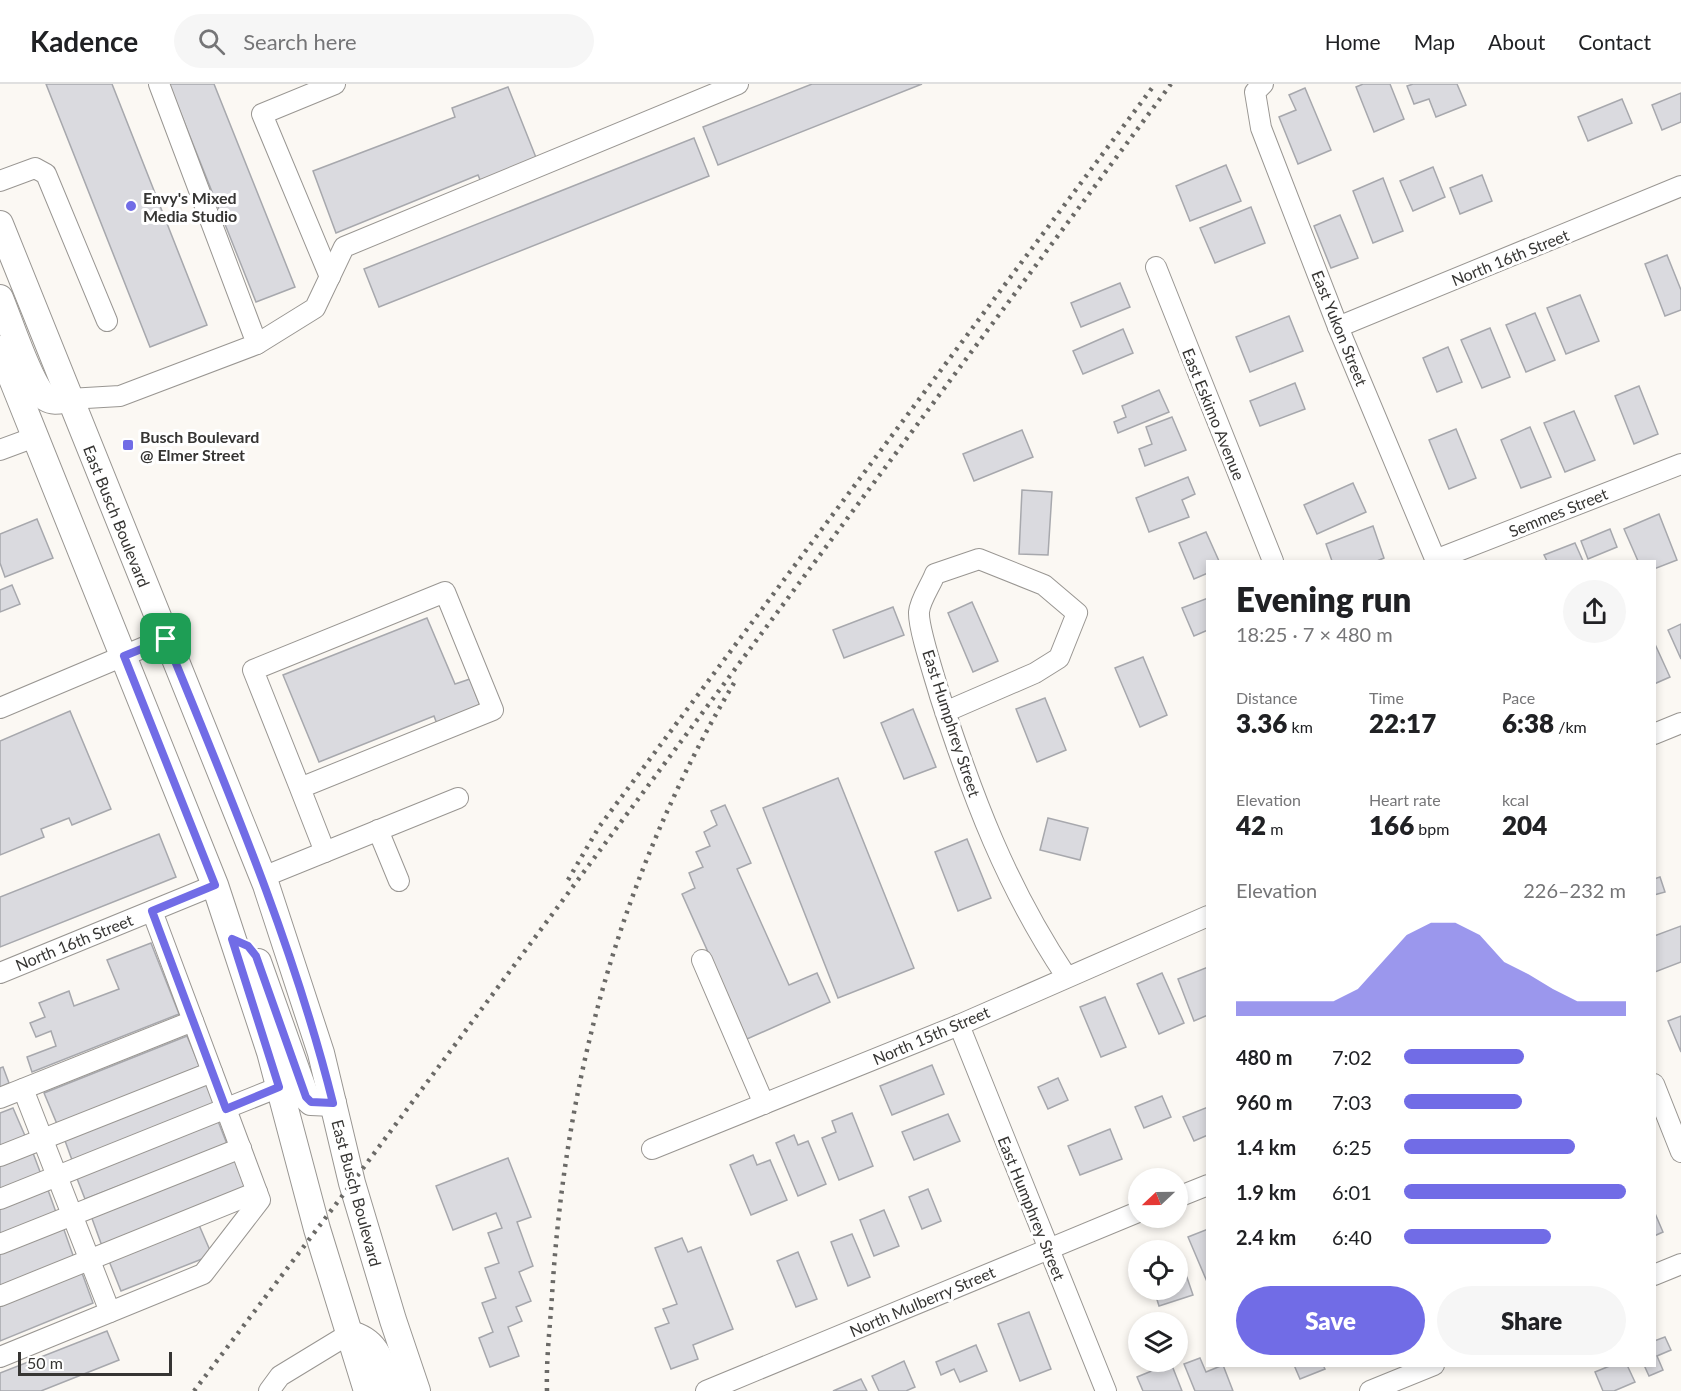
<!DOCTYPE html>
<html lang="en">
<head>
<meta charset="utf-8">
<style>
	body { margin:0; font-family:Lato,sans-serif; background:#f6f6f6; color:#202124; height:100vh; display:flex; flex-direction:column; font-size:22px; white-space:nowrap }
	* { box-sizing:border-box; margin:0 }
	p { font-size:20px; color:#757577 }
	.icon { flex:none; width:33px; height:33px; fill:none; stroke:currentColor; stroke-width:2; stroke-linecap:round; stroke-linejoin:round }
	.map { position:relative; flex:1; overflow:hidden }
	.drawer { position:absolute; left:1206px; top:476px; width:450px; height:807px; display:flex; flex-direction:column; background:#fff; border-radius:0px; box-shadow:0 3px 9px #0003 }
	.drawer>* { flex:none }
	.needle { width:39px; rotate:248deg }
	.buttons { position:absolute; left:1128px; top:1084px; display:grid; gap:12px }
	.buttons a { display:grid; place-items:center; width:60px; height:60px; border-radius:50%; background:#fff; box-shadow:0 3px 9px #0003; font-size:30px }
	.scale { position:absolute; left:18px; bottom:15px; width:154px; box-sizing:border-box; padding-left:6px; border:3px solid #363533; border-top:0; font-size:16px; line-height:21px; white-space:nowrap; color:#363533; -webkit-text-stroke:4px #fff; paint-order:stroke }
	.pin { position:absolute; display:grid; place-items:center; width:51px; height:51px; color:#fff; margin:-26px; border-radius:12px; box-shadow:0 3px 9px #0006 }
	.round { display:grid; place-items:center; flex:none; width:63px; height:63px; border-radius:32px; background:#f6f6f6 }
	.summary { display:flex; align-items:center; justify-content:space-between; height:102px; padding:0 30px }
	h1 { font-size:33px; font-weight:800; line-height:45px }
	.metrics { display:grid; grid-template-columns:repeat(3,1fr); gap:9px; height:102px; padding:6px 30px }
	.metrics div { display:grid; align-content:center }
	.metrics b { font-size:26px; font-weight:800 }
	.metrics small { font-size:16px; font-weight:400 }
	.metrics p { font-size:16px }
	.chart { height:168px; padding:12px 30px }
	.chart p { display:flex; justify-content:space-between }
	.chart svg { width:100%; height:108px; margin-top:6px; fill:#716ce6; opacity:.7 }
	.primary-button { display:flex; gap:12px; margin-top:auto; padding:12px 30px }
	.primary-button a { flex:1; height:69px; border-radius:36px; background:#716ce6; color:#fff; font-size:24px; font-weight:800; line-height:69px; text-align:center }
	.primary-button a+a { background:#f6f6f6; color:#202124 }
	ul { padding:0 30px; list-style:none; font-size:20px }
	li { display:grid; grid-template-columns:96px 72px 1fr; align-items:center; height:45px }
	li i { height:15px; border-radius:8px; background:#716ce6 }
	header { display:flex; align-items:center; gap:36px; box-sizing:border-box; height:84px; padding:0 30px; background:#fff; border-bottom:2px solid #e0e0e0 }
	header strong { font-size:28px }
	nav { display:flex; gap:33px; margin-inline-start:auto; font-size:21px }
	.search { width:420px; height:54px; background:#f6f6f6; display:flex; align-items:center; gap:15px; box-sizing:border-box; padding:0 21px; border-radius:33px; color:#757577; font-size:22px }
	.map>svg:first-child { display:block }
</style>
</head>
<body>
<header>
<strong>Kadence</strong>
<div class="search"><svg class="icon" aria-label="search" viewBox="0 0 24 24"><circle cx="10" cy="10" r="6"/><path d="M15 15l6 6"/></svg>Search here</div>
<nav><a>Home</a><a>Map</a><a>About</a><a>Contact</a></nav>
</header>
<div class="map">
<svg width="1681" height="1307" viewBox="0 0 1681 1307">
	<rect width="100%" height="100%" fill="#fbf8f3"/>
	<g fill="#dadadf" stroke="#a7a8ad" stroke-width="1.5">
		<polygon points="46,0 112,0 207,241 150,263"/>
		<polygon points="169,0 214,0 295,203 256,218"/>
		<polygon points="812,0 922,0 718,81 703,43"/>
		<polygon points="1363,0 1390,0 1404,35 1374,48 1356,3"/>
		<polygon points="1413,0 1457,0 1466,21 1436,33 1429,15 1414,20 1407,2"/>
		<polygon points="508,3 537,76 481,98 478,91 336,149 313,87 455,33 452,24"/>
		<polygon points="1305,4 1331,66 1298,80 1279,33 1296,26 1289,11"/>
		<polygon points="1681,9 1681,38 1662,46 1652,21"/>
		<polygon points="1622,15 1632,39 1588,57 1578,33"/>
		<polygon points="694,54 709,92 379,223 364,185"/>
		<polygon points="1226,81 1241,117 1190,137 1176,102"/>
		<polygon points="1433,83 1445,113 1413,127 1400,97"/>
		<polygon points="1482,91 1492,117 1460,130 1450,104"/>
		<polygon points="1383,94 1403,147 1373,159 1353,107"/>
		<polygon points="1251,123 1265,159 1215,179 1200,144"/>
		<polygon points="1340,131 1358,174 1331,184 1314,142"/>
		<polygon points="1667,171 1681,206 1681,226 1665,232 1645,180"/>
		<polygon points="1120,199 1130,223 1081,243 1071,219"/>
		<polygon points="1580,211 1599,257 1566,270 1547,224"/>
		<polygon points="1535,229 1555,276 1526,288 1506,241"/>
		<polygon points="1289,232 1303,267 1250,288 1236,253"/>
		<polygon points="1490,244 1510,293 1482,304 1461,256"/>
		<polygon points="1123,245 1133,269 1083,290 1073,267"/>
		<polygon points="1448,263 1462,298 1437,308 1423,274"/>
		<polygon points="1295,299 1305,325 1260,342 1250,317"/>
		<polygon points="1639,302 1658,350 1634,360 1615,312"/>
		<polygon points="1159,306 1169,328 1118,349 1114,338 1126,333 1122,322"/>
		<polygon points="1574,327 1595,376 1565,388 1544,339"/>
		<polygon points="1172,333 1186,366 1145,382 1139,365 1152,360 1146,343"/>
		<polygon points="1530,343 1551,393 1521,404 1501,356"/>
		<polygon points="1456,345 1476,394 1449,405 1429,356"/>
		<polygon points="1022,346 1033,373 974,397 963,370"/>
		<polygon points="1188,393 1195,410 1182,416 1189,433 1149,448 1136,414"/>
		<polygon points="1353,399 1366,428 1317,450 1304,421"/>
		<polygon points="1022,406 1052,408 1048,471 1019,470"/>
		<polygon points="1659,430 1677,476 1654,485 1654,477 1638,477 1624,445"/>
		<polygon points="37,435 53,474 5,493 0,479 0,450"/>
		<polygon points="1373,442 1384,474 1377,477 1332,477 1326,460"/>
		<polygon points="1610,445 1617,463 1588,475 1581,457"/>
		<polygon points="1206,448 1219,477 1208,477 1208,489 1194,495 1179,459"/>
		<polygon points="1575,459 1583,477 1547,477 1544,471"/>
		<polygon points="12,501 20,520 0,528 0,506"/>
		<polygon points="1208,514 1208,546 1194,552 1182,524"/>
		<polygon points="972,518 998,577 973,588 948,529"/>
		<polygon points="893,523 904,551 844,574 833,546"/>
		<polygon points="427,534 455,600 470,595 481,624 437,640 434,632 319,678 283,591"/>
		<polygon points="1681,540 1681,575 1668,546"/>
		<polygon points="1654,558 1670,593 1654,600"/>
		<polygon points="1143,573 1167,631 1140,643 1115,584"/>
		<polygon points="1045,614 1066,666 1037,678 1016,625"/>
		<polygon points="913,625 936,683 904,695 881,639"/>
		<polygon points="70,627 111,725 72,741 69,734 41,745 44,753 0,771 0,657"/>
		<polygon points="838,694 914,884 838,914 763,724"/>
		<polygon points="725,721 751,779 737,785 789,901 817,889 830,918 747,955 682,810 695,804 689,789 703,783 696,768 710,762 704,748 717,741 711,727"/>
		<polygon points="1048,734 1088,744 1080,776 1040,766"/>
		<polygon points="159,750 176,793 0,863 0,813"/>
		<polygon points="967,755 991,814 958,827 935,768"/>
		<polygon points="1660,793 1665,808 1654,811 1654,795"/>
		<polygon points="1681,842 1681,878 1655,888 1654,852"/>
		<polygon points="151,859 179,930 32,988 27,973 56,962 51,947 36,953 30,939 45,933 39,919 69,907 74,922 119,905 107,876"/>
		<polygon points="1208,883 1208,931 1194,937 1178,895"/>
		<polygon points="1162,889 1184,939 1159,950 1137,900"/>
		<polygon points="1105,913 1126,963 1101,973 1080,923"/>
		<polygon points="1681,932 1681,968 1668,937"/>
		<polygon points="187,952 200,983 57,1040 44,1009"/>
		<polygon points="932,981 944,1010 892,1031 880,1002"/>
		<polygon points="3,983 9,999 0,1003 0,984"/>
		<polygon points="1058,994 1068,1016 1048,1025 1038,1003"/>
		<polygon points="206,998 215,1020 72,1076 64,1054"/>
		<polygon points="1162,1012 1171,1033 1144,1044 1135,1023"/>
		<polygon points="1208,1023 1208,1051 1194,1057 1183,1033"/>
		<polygon points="13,1024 26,1054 0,1064 0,1029"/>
		<polygon points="852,1029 873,1082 839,1096 822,1054 836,1048 832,1037"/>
		<polygon points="948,1030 960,1057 914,1076 902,1048"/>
		<polygon points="218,1037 227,1060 85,1115 76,1092"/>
		<polygon points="1110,1045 1122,1075 1080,1091 1068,1062"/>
		<polygon points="794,1051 798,1061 808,1057 826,1100 798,1112 776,1059"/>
		<polygon points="33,1069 42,1093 0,1109 0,1082"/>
		<polygon points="753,1071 757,1081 770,1076 787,1116 751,1131 730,1081"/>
		<polygon points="236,1072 249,1104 102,1162 90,1129"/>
		<polygon points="508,1074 531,1133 517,1138 533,1182 519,1188 531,1217 516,1223 522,1237 508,1243 519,1272 490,1283 479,1254 493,1248 482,1219 496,1214 485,1184 499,1179 488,1149 502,1144 496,1129 453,1146 436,1102"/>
		<polygon points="928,1105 941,1137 922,1145 909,1113"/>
		<polygon points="48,1106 57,1131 0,1153 0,1125"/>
		<polygon points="884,1126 899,1162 874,1172 860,1136"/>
		<polygon points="1654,1127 1663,1148 1654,1152"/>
		<polygon points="199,1141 212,1171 121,1207 109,1177"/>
		<polygon points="63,1143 74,1174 0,1204 0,1168"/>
		<polygon points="1208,1145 1208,1200 1188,1153"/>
		<polygon points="852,1150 870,1193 848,1202 831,1158"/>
		<polygon points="682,1154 688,1168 701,1163 733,1245 693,1261 698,1275 671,1285 655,1244 669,1239 663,1225 677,1220 655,1164"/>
		<polygon points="798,1168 817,1215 796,1223 777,1177"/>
		<polygon points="1179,1170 1193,1211 1159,1222 1154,1206 1178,1206"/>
		<polygon points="82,1189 93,1219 0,1257 0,1221"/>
		<polygon points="1029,1228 1051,1285 1020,1297 998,1240"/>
		<polygon points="107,1247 119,1276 41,1307 0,1307 0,1289"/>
		<polygon points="1665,1253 1671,1266 1657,1272 1663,1286 1649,1292 1644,1281 1654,1281 1654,1257"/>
		<polygon points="976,1261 987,1287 960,1298 954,1285 941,1291 936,1278"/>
		<polygon points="1200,1274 1206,1288 1223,1281 1233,1307 1195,1307 1184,1280"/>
		<polygon points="904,1277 915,1303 906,1307 879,1307 872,1292"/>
		<polygon points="1171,1279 1182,1307 1143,1307 1137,1293"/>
		<polygon points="1294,1281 1323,1281 1325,1285 1300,1295"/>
		<polygon points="1612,1281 1627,1281 1635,1298 1614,1307 1603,1307 1595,1288"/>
		<polygon points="861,1295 867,1307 833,1307"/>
	</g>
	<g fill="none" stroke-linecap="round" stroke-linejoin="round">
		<g stroke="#999692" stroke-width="22">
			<g id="minor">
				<polyline points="1263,0 1255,8 1261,44 1338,243 1436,477"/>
				<polyline points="0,97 35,84 46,90 107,237"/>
				<polyline points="1156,183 1273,477"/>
				<polyline points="330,193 262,30 335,0"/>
				<polyline points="1338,243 1681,102"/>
				<polyline points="257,260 315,224 344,163 738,0"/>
				<polyline points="69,315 120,312 257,260 159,0"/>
				<polyline points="0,366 35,353"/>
				<polyline points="1435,476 1681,380"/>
				<polyline points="0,624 166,554"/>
				<path d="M 945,628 L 1035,589 L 1059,574 L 1077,529 L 1044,501 L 979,475 L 935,490 C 931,501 920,516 919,528 C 918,544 935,594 940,612 C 973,714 1006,802 1066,892"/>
				<polyline points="1654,650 1681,639"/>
				<polyline points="300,704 253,586 445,508 493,626 300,704 325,768"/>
				<polyline points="378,746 399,797"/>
				<polyline points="263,793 458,714"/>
				<polyline points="702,876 764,1020"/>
				<polyline points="0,889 215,801"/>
				<polyline points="959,941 1106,1307"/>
				<polyline points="1654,1000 1681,1068"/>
				<polyline points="23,1005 110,1228"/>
				<polyline points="0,1014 193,937"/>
				<polyline points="652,1065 959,941 1208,832"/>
				<polyline points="0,1072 212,988"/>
				<polyline points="1178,1113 1208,1101"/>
				<polyline points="0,1115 279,1003"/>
				<polyline points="0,1160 241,1064"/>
				<polyline points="1654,1191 1681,1180"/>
				<polyline points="0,1212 257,1108"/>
				<polyline points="0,1273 203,1190 260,1116 152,827"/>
				<polyline points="269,1307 280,1292 349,1250"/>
				<polyline points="706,1307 1138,1128"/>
				<polyline points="1370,1307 1434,1281"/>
			</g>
		</g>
		<g stroke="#999692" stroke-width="28">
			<g id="major">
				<polyline points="0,140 266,801 321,969 352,1099 393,1236 417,1307"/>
				<path d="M 0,214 C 9,235 30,302 46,314 C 54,319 61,316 69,315"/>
				<polyline points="0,265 215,801 270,968 317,1145 367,1307"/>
				<polyline points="258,878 306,1013 311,1018 333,1019"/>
				<path d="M 349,1250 C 379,1256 382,1281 391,1307"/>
			</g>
		</g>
		<use href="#minor" stroke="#fff" stroke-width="20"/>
		<use href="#major" stroke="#fff" stroke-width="26"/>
		<g stroke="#6b6a67" stroke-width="4.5" stroke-dasharray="3 6" stroke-linecap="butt">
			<polyline points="568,796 599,743 1155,0"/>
			<polyline points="194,1307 352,1099 1171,0"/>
			<path d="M 547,1307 C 546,1276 550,1243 552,1212 C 565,992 623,783 737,594"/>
		</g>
	</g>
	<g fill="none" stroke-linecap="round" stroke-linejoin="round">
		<g stroke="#fff" stroke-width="12">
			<path id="route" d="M 166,555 C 228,707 293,859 333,1019 L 311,1018 L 306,1013 L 256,872 L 248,862 L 232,855 L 279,1003 L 226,1025 L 152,827 L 215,801 L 124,572 Z"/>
		</g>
		<use href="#route" stroke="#716ce6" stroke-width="8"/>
	</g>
	<g fill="#716ce6" stroke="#fff" stroke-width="2">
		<circle cx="131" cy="122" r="6"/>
		<rect x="122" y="355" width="12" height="12" rx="3"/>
	</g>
	<g text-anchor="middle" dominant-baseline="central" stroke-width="6" stroke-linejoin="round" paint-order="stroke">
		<g font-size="16" font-weight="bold" fill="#363533" stroke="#fff" text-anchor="start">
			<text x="143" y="113">Envy's Mixed<tspan x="143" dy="18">Media Studio</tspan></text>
			<text x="140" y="352">Busch Boulevard<tspan x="140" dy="18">@ Elmer Street</tspan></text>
		</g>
		<g font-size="16" fill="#363533" stroke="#fff">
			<text transform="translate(1510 173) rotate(-22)">North 16th Street</text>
			<text transform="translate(1340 244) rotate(68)">East Yukon Street</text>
			<text transform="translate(1214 330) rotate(68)">East Eskimo Avenue</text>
			<text transform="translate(1558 428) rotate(-22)">Semmes Street</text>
			<text transform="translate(117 432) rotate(68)">East Busch Boulevard</text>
			<text transform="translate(952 639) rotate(72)">East Humphrey Street</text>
			<text transform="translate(74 858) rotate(-22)">North 16th Street</text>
			<text transform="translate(931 951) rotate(-23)">North 15th Street</text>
			<text transform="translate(357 1109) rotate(75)">East Busch Boulevard</text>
			<text transform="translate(1032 1124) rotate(68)">East Humphrey Street</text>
			<text transform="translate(922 1217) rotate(-23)">North Mulberry Street</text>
		</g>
	</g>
</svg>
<div class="buttons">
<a><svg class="needle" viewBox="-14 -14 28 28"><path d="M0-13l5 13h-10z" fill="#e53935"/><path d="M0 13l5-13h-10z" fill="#757577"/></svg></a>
<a><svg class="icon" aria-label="locate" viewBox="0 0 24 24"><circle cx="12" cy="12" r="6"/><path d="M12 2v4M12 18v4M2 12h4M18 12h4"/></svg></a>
<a><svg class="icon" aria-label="layers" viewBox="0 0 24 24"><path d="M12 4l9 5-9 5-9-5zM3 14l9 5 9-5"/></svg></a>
</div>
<div class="scale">50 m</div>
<div class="pin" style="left:166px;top:555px;background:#1e9e55"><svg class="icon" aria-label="arrive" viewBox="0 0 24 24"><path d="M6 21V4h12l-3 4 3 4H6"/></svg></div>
<section class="drawer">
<div class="summary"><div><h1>Evening run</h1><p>18:25 · 7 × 480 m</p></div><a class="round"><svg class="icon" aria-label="share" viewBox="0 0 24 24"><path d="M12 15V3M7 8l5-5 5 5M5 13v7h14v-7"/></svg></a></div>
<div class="metrics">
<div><p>Distance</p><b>3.36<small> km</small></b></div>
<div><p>Time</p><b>22:17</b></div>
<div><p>Pace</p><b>6:38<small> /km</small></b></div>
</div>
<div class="metrics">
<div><p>Elevation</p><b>42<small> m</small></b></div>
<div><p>Heart rate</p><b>166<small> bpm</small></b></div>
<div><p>kcal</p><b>204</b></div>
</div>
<div class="chart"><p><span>Elevation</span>226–232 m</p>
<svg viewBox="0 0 160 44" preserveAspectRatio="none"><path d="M0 44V38L10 38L20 38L30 38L40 38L50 33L60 22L70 11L80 6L90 6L100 11L110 22L120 27L130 33L140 38L150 38L160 38V44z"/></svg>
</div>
<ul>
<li><b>480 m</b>7:02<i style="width:54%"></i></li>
<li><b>960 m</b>7:03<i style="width:53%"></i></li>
<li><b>1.4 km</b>6:25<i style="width:77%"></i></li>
<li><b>1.9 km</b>6:01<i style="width:100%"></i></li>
<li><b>2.4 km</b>6:40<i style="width:66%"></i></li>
</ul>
<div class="primary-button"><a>Save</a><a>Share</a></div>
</section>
</div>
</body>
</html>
